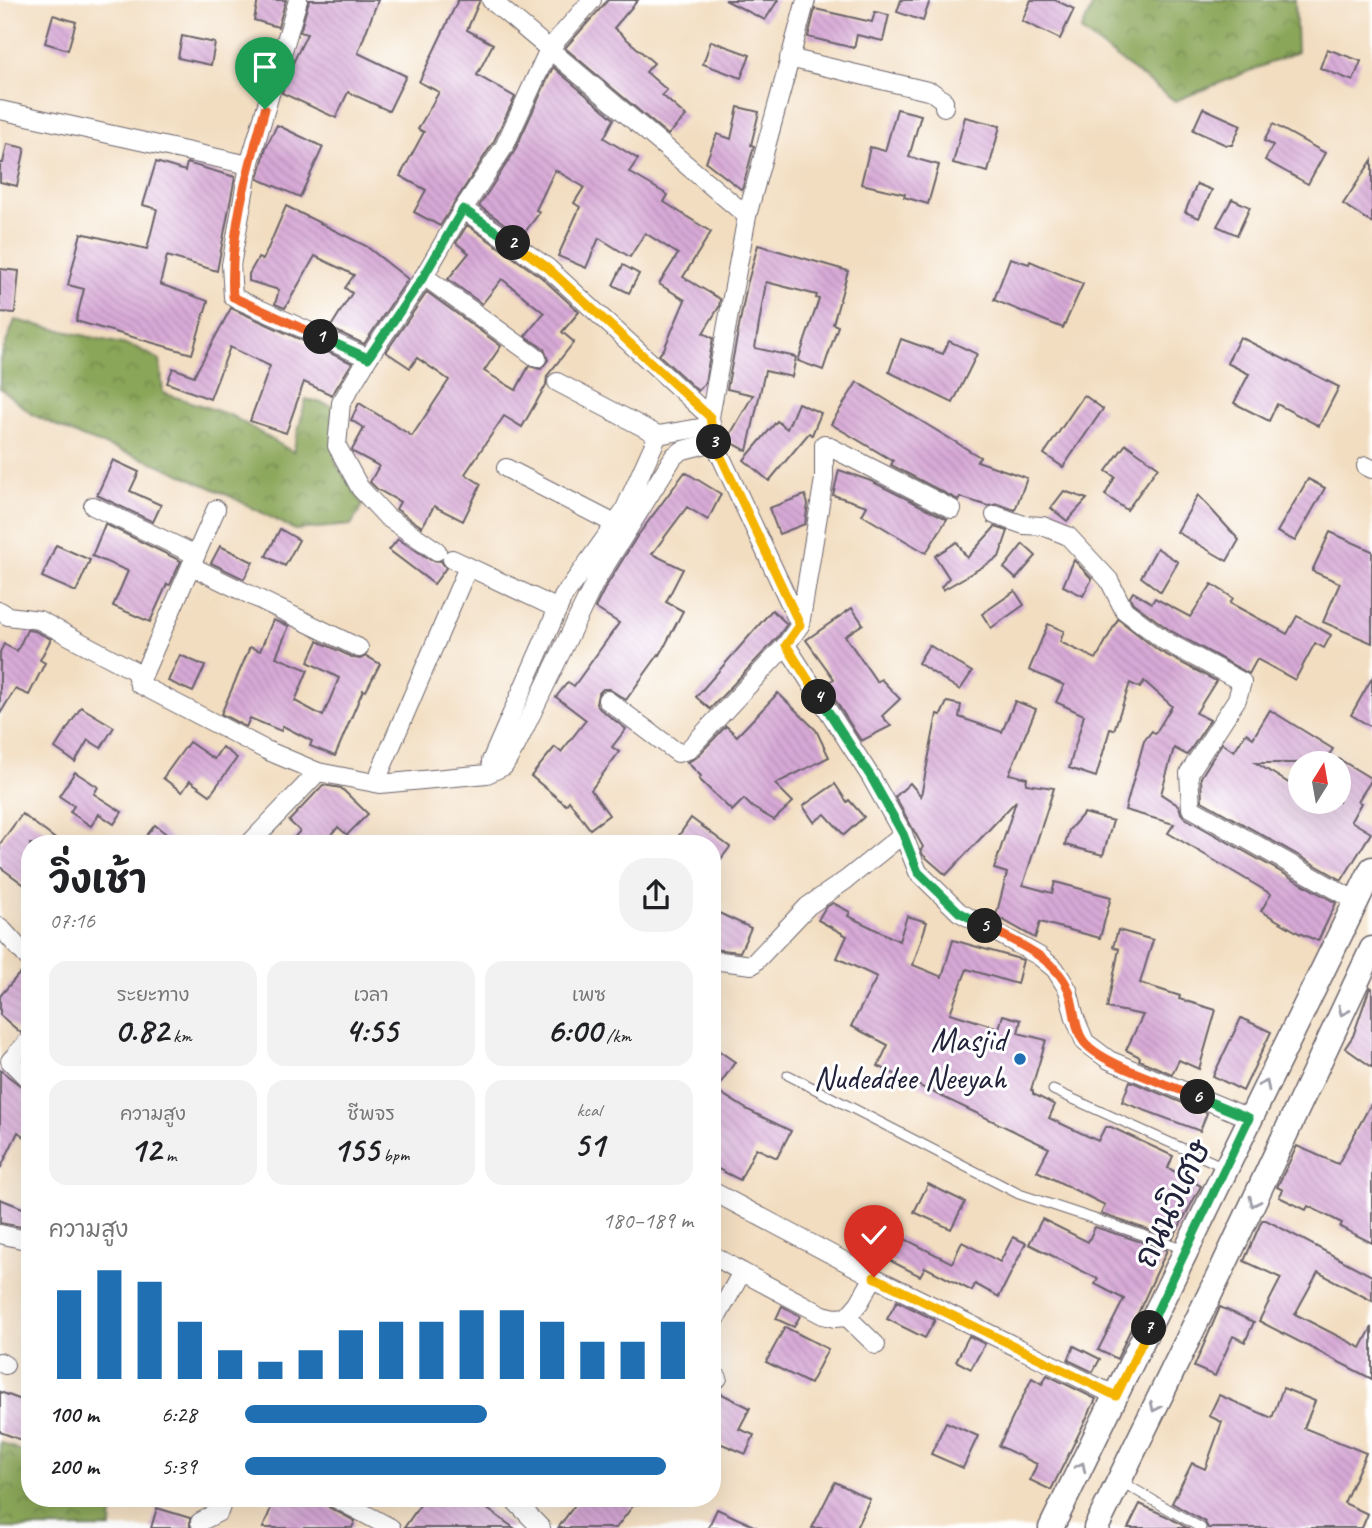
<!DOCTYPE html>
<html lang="th">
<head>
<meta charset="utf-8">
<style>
	body { margin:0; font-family:Caveat,"Playpen Sans Thai",sans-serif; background:#f2f2f2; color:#202124; height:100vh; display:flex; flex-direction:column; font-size:26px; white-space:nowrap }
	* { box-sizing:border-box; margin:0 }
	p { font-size:23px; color:#757577 }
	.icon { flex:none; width:38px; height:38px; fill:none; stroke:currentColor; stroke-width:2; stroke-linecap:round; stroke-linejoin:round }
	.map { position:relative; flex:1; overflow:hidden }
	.drawer { position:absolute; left:21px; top:835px; width:700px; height:672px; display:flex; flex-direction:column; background:#fff; border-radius:28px; box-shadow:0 7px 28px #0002 }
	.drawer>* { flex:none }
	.needle { width:46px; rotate:11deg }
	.buttons { position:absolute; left:1288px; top:751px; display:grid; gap:14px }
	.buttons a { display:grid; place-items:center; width:63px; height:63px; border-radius:50%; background:#fff; box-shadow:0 7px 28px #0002; font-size:35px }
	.pin { position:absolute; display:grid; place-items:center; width:60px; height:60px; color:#fff; margin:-72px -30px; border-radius:50% 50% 50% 0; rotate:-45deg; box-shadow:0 0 7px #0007 }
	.pin .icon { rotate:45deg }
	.km { position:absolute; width:35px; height:35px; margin:-18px; border-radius:50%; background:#222; color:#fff; font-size:19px; line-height:35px; text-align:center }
	.round { display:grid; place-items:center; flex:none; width:74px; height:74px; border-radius:28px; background:#f2f2f2 }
	.overview { display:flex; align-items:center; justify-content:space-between; height:119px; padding:0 28px }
	h1 { font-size:38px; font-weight:700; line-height:52px }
	.metrics { display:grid; grid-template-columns:repeat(3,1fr); gap:10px; height:119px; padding:7px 28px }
	.metrics div { display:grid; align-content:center; border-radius:18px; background:#f2f2f2; text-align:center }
	.metrics b { font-size:35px; font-weight:700 }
	.metrics small { font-size:19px; font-weight:400 }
	.metrics p { font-size:19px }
	.chart { height:196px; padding:14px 28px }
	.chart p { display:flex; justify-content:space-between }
	.chart svg { width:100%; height:126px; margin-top:7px; stroke:#1f6fb2; stroke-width:6 }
	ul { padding:0 28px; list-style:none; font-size:23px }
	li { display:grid; grid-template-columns:112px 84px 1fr; align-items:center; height:52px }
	li i { height:18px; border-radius:9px; background:#1f6fb2 }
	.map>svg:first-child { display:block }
</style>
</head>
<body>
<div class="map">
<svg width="1372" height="1528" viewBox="0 0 1372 1528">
	<defs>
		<pattern id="forest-crowns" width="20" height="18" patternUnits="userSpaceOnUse" patternTransform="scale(1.75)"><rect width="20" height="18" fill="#8aa659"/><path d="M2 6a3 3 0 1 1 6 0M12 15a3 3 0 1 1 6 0" fill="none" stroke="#70874b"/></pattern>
		<pattern id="building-back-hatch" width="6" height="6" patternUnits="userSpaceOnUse" patternTransform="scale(1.75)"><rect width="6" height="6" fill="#d7a9d6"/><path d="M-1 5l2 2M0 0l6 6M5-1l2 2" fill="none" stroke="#b891b9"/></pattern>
	</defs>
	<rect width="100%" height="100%" fill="#fff"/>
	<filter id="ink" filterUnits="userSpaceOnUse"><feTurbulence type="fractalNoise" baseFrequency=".0143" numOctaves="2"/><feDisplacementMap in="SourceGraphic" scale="14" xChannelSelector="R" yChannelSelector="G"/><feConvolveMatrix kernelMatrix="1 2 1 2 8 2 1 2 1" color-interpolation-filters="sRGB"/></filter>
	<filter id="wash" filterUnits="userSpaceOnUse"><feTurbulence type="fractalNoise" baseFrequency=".00686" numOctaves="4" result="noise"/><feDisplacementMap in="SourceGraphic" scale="28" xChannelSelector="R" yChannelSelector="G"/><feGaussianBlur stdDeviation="1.57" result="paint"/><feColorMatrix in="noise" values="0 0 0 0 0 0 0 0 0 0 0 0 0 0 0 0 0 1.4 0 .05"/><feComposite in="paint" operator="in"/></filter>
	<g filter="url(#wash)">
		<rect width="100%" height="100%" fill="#f2ddc0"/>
		<g fill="url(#forest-crowns)" stroke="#56644a" stroke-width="2">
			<polygon points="1095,0 1295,0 1297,52 1175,101 1081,31"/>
			<polygon points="15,320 135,347 160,360 163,393 230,415 293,452 306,399 333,406 336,463 363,505 351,525 295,530 232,497 158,464 79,436 33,415 0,388 0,359"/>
			<polygon points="0,1442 30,1455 30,1498 113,1498 111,1528 0,1528"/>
		</g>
		<g id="blocks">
			<g fill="url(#building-back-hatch)">
				<polygon points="258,0 286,0 278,27 254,20"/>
				<polygon points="309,0 378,0 358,53 406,76 389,111 348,92 336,118 282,93 288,73 307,34 300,32"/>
				<polygon points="458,0 480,0 467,30 493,44 477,75 515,97 494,141 440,226 414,212 426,190 400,176 424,132 418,129 439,92 419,82"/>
				<polygon points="608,0 638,0 614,28 654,63 646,72 667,90 662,95 686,116 668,135 565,48"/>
				<polygon points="725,0 778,0 765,20"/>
				<polygon points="901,0 930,0 923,21 897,12"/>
				<polygon points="1031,0 1055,0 1074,9 1060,39 1022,21"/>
				<polygon points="815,9 872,22 875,12 889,15 883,41 857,35 854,48 808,37"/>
				<polygon points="53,15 76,22 68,50 45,43"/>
				<polygon points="182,36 215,43 211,65 178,58"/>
				<polygon points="711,41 750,55 741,78 703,64"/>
				<polygon points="1327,49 1361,61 1353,81 1320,68"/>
				<polygon points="553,67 614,119 604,138 638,159 629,172 668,195 664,202 711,232 683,277 720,299 719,307 703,333 713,338 705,383 698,391 659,355 664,349 685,300 659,284 678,254 645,233 630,257 599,238 586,268 558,256 580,207 574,203 584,187 555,170 536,210 540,212 522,236 479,206 514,152"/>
				<polygon points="738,107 759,112 751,145 754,146 742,190 706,162 717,134 731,139"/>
				<polygon points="1203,108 1241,125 1232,145 1226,145 1193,130"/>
				<polygon points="897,109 921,115 909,157 939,165 928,204 904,197 905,194 861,184 870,147 885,151"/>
				<polygon points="965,117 1000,126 988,172 953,163"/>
				<polygon points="1273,124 1325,153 1308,184 1265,160 1273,145 1264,141"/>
				<polygon points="277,125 323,147 300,197 258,179 266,147"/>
				<polygon points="7,144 25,148 17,186 0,182 0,163 3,163"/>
				<polygon points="1372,160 1372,223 1343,204"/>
				<polygon points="156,162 185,171 187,163 235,177 217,271 167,256 160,284 208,301 192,354 76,321 84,289 68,285 81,233 147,249 157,209 143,205"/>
				<polygon points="1197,184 1212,190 1199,218 1185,212"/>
				<polygon points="1232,199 1250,207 1237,235 1217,226"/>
				<polygon points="286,206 366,246 408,279 364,344 330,328 352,293 345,288 354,275 315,256 285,308 275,304 279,290 249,281 249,274 258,258 263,260"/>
				<polygon points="467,225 541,277 579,312 562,332 574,342 547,376 546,385 522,427 504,416 465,474 481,484 463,521 434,506 422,527 396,509 400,502 377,489 370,482 379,466 353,452 352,450 364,428 351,420 359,403 412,436 449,380 417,358 410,368 386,352 427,292 501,346 484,371 516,390 529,366 541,369 548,360 544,349 525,336 544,313 502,279 482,304 448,279 469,253 456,243"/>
				<polygon points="758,245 848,271 833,324 838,326 823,370 798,361 819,299 816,298 817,295 766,282 755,348 796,357 792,377 765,371 747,451 727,440 753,395 727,389 747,285"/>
				<polygon points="1010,258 1029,264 1030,261 1083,284 1063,328 994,300"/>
				<polygon points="623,265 639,274 629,293 613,285"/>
				<polygon points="0,269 19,271 15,313 0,312"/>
				<polygon points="231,308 352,363 332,395 304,382 286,433 250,421 270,366 230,347 210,399 167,383 173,368 194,376"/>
				<polygon points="1240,337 1339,387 1319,426 1277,404 1269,421 1234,403 1249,374 1227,363"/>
				<polygon points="901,339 943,354 949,341 977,354 953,403 889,372"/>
				<polygon points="857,382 980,457 977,461 1027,478 1015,510 998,504 988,506 960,497 958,500 891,465 893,461 831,424"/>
				<polygon points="1084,395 1103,409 1063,467 1044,454"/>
				<polygon points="798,403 821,413 812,435 809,433 769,481 744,460 777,421 787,429"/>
				<polygon points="1126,444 1158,467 1127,510 1105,495 1115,477 1106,471"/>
				<polygon points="113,460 139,472 130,491 161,505 153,522 97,495"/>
				<polygon points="839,470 871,481 947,519 926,553 862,515 867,506 833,495"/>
				<polygon points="685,472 721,494 708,520 687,507 652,554 683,569 666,602 683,611 660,655 659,654 626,700 609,689 603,689 598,694 596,704 600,709 626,729 612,747 619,752 591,790 609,815 590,829 569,801 566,805 531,776 555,747 561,752 586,720 556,697 568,682 574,686 619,623 595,608 605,588 636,538"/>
				<polygon points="1308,479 1325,488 1295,541 1277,532"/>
				<polygon points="1064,491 1087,499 1067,521 1051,508"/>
				<polygon points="805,495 808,504 805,524 779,534 769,508"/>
				<polygon points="1198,495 1239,540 1227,561 1177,532"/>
				<polygon points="105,524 181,561 170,585 167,584 150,622 113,606 128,571 92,556"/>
				<polygon points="995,527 1008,531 999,557 943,590 941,587 949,578 935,556 957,542 967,558"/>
				<polygon points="280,529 299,540 285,566 266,556"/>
				<polygon points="1330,532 1372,551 1372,643 1323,622 1340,583 1312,571"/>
				<polygon points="398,539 431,560 441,561 446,568 434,584 389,550"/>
				<polygon points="1023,544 1036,556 1016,579 1004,568"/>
				<polygon points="56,545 90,560 76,592 42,577"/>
				<polygon points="220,546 253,562 244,579 211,563"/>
				<polygon points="1157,548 1178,562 1161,592 1141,577"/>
				<polygon points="1074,560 1092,579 1083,596 1063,586"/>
				<polygon points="1212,584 1233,598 1230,603 1287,634 1297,616 1331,635 1324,648 1315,643 1295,680 1257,659 1249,674 1171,631 1133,603 1130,597 1133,592 1152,603 1155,598 1190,617"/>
				<polygon points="1015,591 1024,605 991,628 982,614"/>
				<polygon points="852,608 863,624 845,636 877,682 881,679 900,699 882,716 891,726 861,741 825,684 834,679 806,640"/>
				<polygon points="772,610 787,624 777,638 710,709 696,697"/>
				<polygon points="1118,619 1159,651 1216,681 1196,713 1210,720 1187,755 1174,748 1161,794 1179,806 1181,813 1185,818 1336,903 1318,941 1299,933 1261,911 1271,894 1168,833 1174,824 1125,810 1144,741 1152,731 1155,734 1172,706 1144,681 1140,688 1130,683 1114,730 1110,729 1096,777 1069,768 1084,715 1056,702 1064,685 1029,670 1048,624 1064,631 1060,642 1096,659"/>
				<polygon points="273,620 289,626 276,657 308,670 295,701 323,716 339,678 308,662 318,641 354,658 360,659 366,656 380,664 366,691 363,690 335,756 310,746 312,741 283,726 281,731 250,718 246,727 221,714 250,647 260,651"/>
				<polygon points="27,630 35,631 51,639 40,660 45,663 29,695 15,689 0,714 0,652 4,644 17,651"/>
				<polygon points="929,645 972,672 960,690 918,663"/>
				<polygon points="180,655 205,666 193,692 168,681"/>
				<polygon points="1372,678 1372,727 1351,715"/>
				<polygon points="778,693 816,730 829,757 775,784 793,802 774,820 752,807 744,799 732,811 699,779 701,776 687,762 696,758 726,726 737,736"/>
				<polygon points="1015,701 1036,709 1009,774 1027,778 1026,784 1054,788 1023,885 1052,893 1055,882 1111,897 1100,938 1040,922 1035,938 996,916 1007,873 994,869 1016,801 946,875 923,855 921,850 923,847 895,797 910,783 921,796 937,714 941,715 947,702 961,705 959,717 1002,732"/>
				<polygon points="81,707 114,727 101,748 88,740 75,762 55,748"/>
				<polygon points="1270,710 1333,749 1323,763 1256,763 1300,790 1300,802 1339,802 1339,759 1372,779 1358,801 1361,803 1351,821 1371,833 1342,880 1202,801 1201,777 1222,743 1234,751 1246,733 1253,738"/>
				<polygon points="189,742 214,759 222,747 237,758 210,795 190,781 182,792 163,778"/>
				<polygon points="75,772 98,787 94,794 122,812 114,824 99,814 91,826 70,812 74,806 59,796"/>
				<polygon points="835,784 847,802 849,800 864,817 844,835 825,814 814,822 803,806"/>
				<polygon points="323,785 341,788 368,814 347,835 338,827 324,844 288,844 300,831 289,821"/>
				<polygon points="1084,813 1113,821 1103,855 1065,845 1069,830"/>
				<polygon points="22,814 62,844 30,844 30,889 0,867 0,844"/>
				<polygon points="691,818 730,847 712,871 712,844 673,844"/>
				<polygon points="155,825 179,844 140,844"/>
				<polygon points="833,903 850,912 848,916 899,941 907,916 927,922 913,965 942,977 953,940 1023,960 1017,984 967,969 950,1013 999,1028 1003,1015 1021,1020 1018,1033 1046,1040 1031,1090 1033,1091 1033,1094 1055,1105 1049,1118 1098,1141 1105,1127 1111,1127 1173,1156 1168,1168 1201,1186 1173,1238 1101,1214 1105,1205 1037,1171 1049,1148 878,1066 888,1045 851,1026 877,977 837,958 847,936 818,920 825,908"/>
				<polygon points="719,913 751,928 740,952 712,949 712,927"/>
				<polygon points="1118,930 1153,940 1140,983 1180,996 1179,999 1216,1010 1199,1069 1179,1060 1172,1074 1139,1060 1140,1057 1126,1050 1143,1015 1107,1008 1119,949 1113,947"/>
				<polygon points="19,974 30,984 30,1025 21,1033 0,1015 0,996"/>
				<polygon points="1370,987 1372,988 1372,1067 1345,1048 1353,1036"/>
				<polygon points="1241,1018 1271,1032 1243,1091 1213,1076"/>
				<polygon points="712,1046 735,1062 716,1090 748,1110 791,1131 777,1158 756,1148 740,1180 712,1166"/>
				<polygon points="0,1070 30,1093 30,1141 18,1132 0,1169"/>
				<polygon points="1130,1081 1207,1113 1200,1131 1122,1102"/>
				<polygon points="1372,1102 1372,1243 1340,1227 1342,1223 1308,1206 1306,1210 1279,1197 1283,1190 1277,1187 1297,1146 1338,1164"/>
				<polygon points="928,1184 965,1202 951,1229 914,1212"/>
				<polygon points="0,1199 30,1211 27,1228 0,1223"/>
				<polygon points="1042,1219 1088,1242 1095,1227 1167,1250 1117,1359 1098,1350 1124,1299 1095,1284 1098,1279 1029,1244"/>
				<polygon points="1262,1220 1266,1220 1372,1276 1372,1301 1318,1272 1295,1314 1361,1348 1372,1327 1372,1379 1259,1321 1281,1278 1244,1261"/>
				<polygon points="899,1236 952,1263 962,1242 1000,1262 1013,1237 1026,1243 999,1297 975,1284 972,1291 925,1267 920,1276 887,1259"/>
				<polygon points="897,1301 935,1320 925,1338 887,1319"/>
				<polygon points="782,1306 800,1316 794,1327 776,1319"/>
				<polygon points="1220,1307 1254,1322 1245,1342 1233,1336 1215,1376 1194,1367"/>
				<polygon points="785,1327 828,1349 810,1384 766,1362"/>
				<polygon points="969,1336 985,1344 971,1369 956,1361"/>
				<polygon points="1074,1346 1100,1359 1093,1372 1068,1360"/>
				<polygon points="1047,1375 1096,1399 1051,1490 1030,1480 1037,1464 999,1446 1032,1378 1042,1384"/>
				<polygon points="1283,1388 1315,1401 1304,1428 1366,1453 1344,1503 1368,1514 1362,1528 1208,1528 1205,1522 1172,1503 1192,1463 1205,1469 1222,1422 1209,1416 1219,1395 1272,1418"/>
				<polygon points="712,1389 750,1408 739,1429 754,1435 746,1454 712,1440"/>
				<polygon points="0,1392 30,1403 30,1426 24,1441 0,1432"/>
				<polygon points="946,1422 978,1436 963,1468 931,1454"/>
				<polygon points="835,1482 870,1499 856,1528 812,1528"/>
				<polygon points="275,1498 309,1498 325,1503 330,1508 355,1521 352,1528 263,1528"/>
				<polygon points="425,1498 472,1498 514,1528 404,1528"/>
				<polygon points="580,1498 639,1498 616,1528 558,1528"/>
				<polygon points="1140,1504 1166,1516 1187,1528 1128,1528"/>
				<polygon points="157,1508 190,1518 190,1528 151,1528"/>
				<polygon points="717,1509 758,1528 708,1528"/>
			</g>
		</g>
	</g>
	<g filter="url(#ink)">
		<use href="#blocks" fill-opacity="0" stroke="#6b636a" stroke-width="2"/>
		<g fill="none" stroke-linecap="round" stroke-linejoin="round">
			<g stroke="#6b636a" stroke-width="11">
				<g id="lane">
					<polyline points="788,1075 1019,1194 1185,1249"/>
					<polyline points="1053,1090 1224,1167"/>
					<polyline points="1120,1481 1201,1528"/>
				</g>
			</g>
			<g stroke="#6b636a" stroke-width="20">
				<g id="street">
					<polyline points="298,0 249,165 231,265 233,297 368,358"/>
					<polyline points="491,0 747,216"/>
					<polyline points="592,0 549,49 504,147 463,209 548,268 710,417"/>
					<polyline points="806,0 747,216 710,417 714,442 800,625 786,645 871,777 903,834 918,872 959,912 1039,956 1055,969 1068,990 1075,1018 1085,1042 1109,1060 1249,1118"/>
					<polyline points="789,58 932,92 944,101 944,107"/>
					<polyline points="0,110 249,165"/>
					<polyline points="424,276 537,358"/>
					<polyline points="557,382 658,435"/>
					<polyline points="1366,466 1372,469"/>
					<polyline points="506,468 615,524"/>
					<polyline points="93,506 196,555"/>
					<polyline points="995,515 1024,525 1043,526 1068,536 1109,580 1124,610 1165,641 1242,682 1237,699 1189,773 1191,808 1356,901"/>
					<polyline points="437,551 387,517 360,488 337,446 341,403 368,358 424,276 463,209"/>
					<polyline points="452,559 558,609"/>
					<polyline points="191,566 359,648"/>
					<polyline points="0,611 8,616 39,620 135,671 139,684 266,750 318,772 380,784 487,774 504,766 516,746 595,582 674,456 683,450 714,442"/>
					<polyline points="800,625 824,479 824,444 952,509"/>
					<polyline points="139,684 216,509"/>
					<polyline points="607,700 678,753 688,750 786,645"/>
					<polyline points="491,761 563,597 623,513 658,435 711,426"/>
					<polyline points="380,772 468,567"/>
					<polyline points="249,844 318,772"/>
					<polyline points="0,927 30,960"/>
					<polyline points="712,960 752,965 808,906 846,880 903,834"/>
					<polyline points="30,1039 10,1061 30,1081"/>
					<polyline points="712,1191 874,1277 1116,1396"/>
					<polyline points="0,1234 30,1241"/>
					<polyline points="712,1255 742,1272"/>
					<polyline points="847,1317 876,1345"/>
					<polyline points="712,1326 742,1272 823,1315 835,1318 847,1317 859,1303 874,1277"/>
					<polyline points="0,1362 5,1365"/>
					<polyline points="712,1373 718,1378"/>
					<polyline points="335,1498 391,1528"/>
					<polyline points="512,1498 541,1528"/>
					<polyline points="200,1522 219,1512 224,1498"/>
				</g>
			</g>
			<g stroke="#6b636a" stroke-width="27">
				<g id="secondary">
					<polyline points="1051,1528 1372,869"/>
					<polyline points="1096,1528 1224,1265 1372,949"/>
				</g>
			</g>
			<use href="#lane" stroke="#fff" stroke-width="9"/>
			<use href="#street" stroke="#fff" stroke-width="18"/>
			<use href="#secondary" stroke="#fff" stroke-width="24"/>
		</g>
		<defs><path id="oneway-chevron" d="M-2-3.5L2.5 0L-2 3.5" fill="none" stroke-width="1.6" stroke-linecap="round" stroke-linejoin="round" transform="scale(1.75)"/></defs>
		<g stroke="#9c9ca7">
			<use href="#oneway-chevron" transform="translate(1343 1011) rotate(115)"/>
			<use href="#oneway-chevron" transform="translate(1265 1085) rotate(-64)"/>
			<use href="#oneway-chevron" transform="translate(1254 1202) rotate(115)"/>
			<use href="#oneway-chevron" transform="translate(1155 1407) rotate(116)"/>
			<use href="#oneway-chevron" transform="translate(1081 1467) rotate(-64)"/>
		</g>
	</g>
	<g fill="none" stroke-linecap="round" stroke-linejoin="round" filter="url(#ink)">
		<g stroke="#fff" stroke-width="14">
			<path id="split-1" d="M 265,109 C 248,170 229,234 233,297 L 321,337"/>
		</g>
		<g stroke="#fff" stroke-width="14">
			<polyline id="split-2" points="321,337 368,358 424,276 463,209 513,243"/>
		</g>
		<g stroke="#fff" stroke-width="14">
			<polyline id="split-3" points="513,243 548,268 710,417 714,442"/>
		</g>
		<g stroke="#fff" stroke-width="14">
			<polyline id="split-4" points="714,442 800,625 786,645 819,697"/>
		</g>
		<g stroke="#fff" stroke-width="14">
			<polyline id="split-5" points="819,697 871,777 903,834 918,872 959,912 985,926"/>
		</g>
		<g stroke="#fff" stroke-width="14">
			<path id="split-6" d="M 985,926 C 1014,942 1056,957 1069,991 C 1075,1007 1074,1030 1085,1043 C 1104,1065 1170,1085 1198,1097"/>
		</g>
		<g stroke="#fff" stroke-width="14">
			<polyline id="split-7" points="1149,1328 1249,1118 1198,1097"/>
		</g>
		<g stroke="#fff" stroke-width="14">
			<polyline id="split-8" points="874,1277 1116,1396 1149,1328"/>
		</g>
		<use href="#split-1" stroke="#f0652b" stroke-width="9"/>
		<use href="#split-2" stroke="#22a559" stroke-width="9"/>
		<use href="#split-3" stroke="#f5b400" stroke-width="9"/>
		<use href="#split-4" stroke="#f5b400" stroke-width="9"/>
		<use href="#split-5" stroke="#22a559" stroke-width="9"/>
		<use href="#split-6" stroke="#f0652b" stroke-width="9"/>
		<use href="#split-7" stroke="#22a559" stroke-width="9"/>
		<use href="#split-8" stroke="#f5b400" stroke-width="9"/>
	</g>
	<circle fill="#1f6fb2" stroke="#fff" stroke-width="2.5" cx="1020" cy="1059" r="7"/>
	<g text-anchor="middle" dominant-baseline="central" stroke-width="6" stroke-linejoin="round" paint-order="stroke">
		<g font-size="33" fill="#22223b" stroke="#fff" text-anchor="end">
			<text x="1006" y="1040">Masjid<tspan x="1006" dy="38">Nudeddee Neeyah</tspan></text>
		</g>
		<g font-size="33" fill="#22223b" stroke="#fff">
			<text transform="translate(1172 1203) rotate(-65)">ถนนวิเศษ</text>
		</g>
	</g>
</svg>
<div class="buttons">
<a><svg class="needle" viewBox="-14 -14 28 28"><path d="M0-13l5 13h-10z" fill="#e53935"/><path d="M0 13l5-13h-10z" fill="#757577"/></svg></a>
</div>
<div class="pin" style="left:265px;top:109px;background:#1e9e55"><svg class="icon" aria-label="arrive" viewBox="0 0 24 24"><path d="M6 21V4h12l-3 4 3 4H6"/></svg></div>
<div class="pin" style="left:874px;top:1277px;background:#d93025"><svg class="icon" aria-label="check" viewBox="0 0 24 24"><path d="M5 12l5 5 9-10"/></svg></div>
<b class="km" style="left:321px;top:337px">1</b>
<b class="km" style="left:513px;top:243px">2</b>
<b class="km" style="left:714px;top:442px">3</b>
<b class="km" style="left:819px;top:697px">4</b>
<b class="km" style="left:985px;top:926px">5</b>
<b class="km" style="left:1198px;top:1097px">6</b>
<b class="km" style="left:1149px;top:1328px">7</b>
<section class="drawer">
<div class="overview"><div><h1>วิ่งเช้า</h1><p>07:16</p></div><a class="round"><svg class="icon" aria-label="share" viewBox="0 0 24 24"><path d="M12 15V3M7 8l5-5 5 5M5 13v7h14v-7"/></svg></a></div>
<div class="metrics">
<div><p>ระยะทาง</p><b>0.82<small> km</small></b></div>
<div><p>เวลา</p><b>4:55</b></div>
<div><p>เพซ</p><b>6:00<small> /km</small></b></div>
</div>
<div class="metrics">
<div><p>ความสูง</p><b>12<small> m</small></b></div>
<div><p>ชีพจร</p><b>155<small> bpm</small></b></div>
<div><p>kcal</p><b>51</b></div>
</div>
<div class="chart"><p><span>ความสูง</span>180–189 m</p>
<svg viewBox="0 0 160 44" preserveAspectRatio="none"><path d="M5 44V13M15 44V6M25 44V10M35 44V24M45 44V34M55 44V38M65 44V34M75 44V27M85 44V24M95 44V24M105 44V20M115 44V20M125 44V24M135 44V31M145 44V31M155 44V24"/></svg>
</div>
<ul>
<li><b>100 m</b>6:28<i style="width:54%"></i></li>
<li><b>200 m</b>5:39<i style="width:94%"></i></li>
</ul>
</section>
</div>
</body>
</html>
